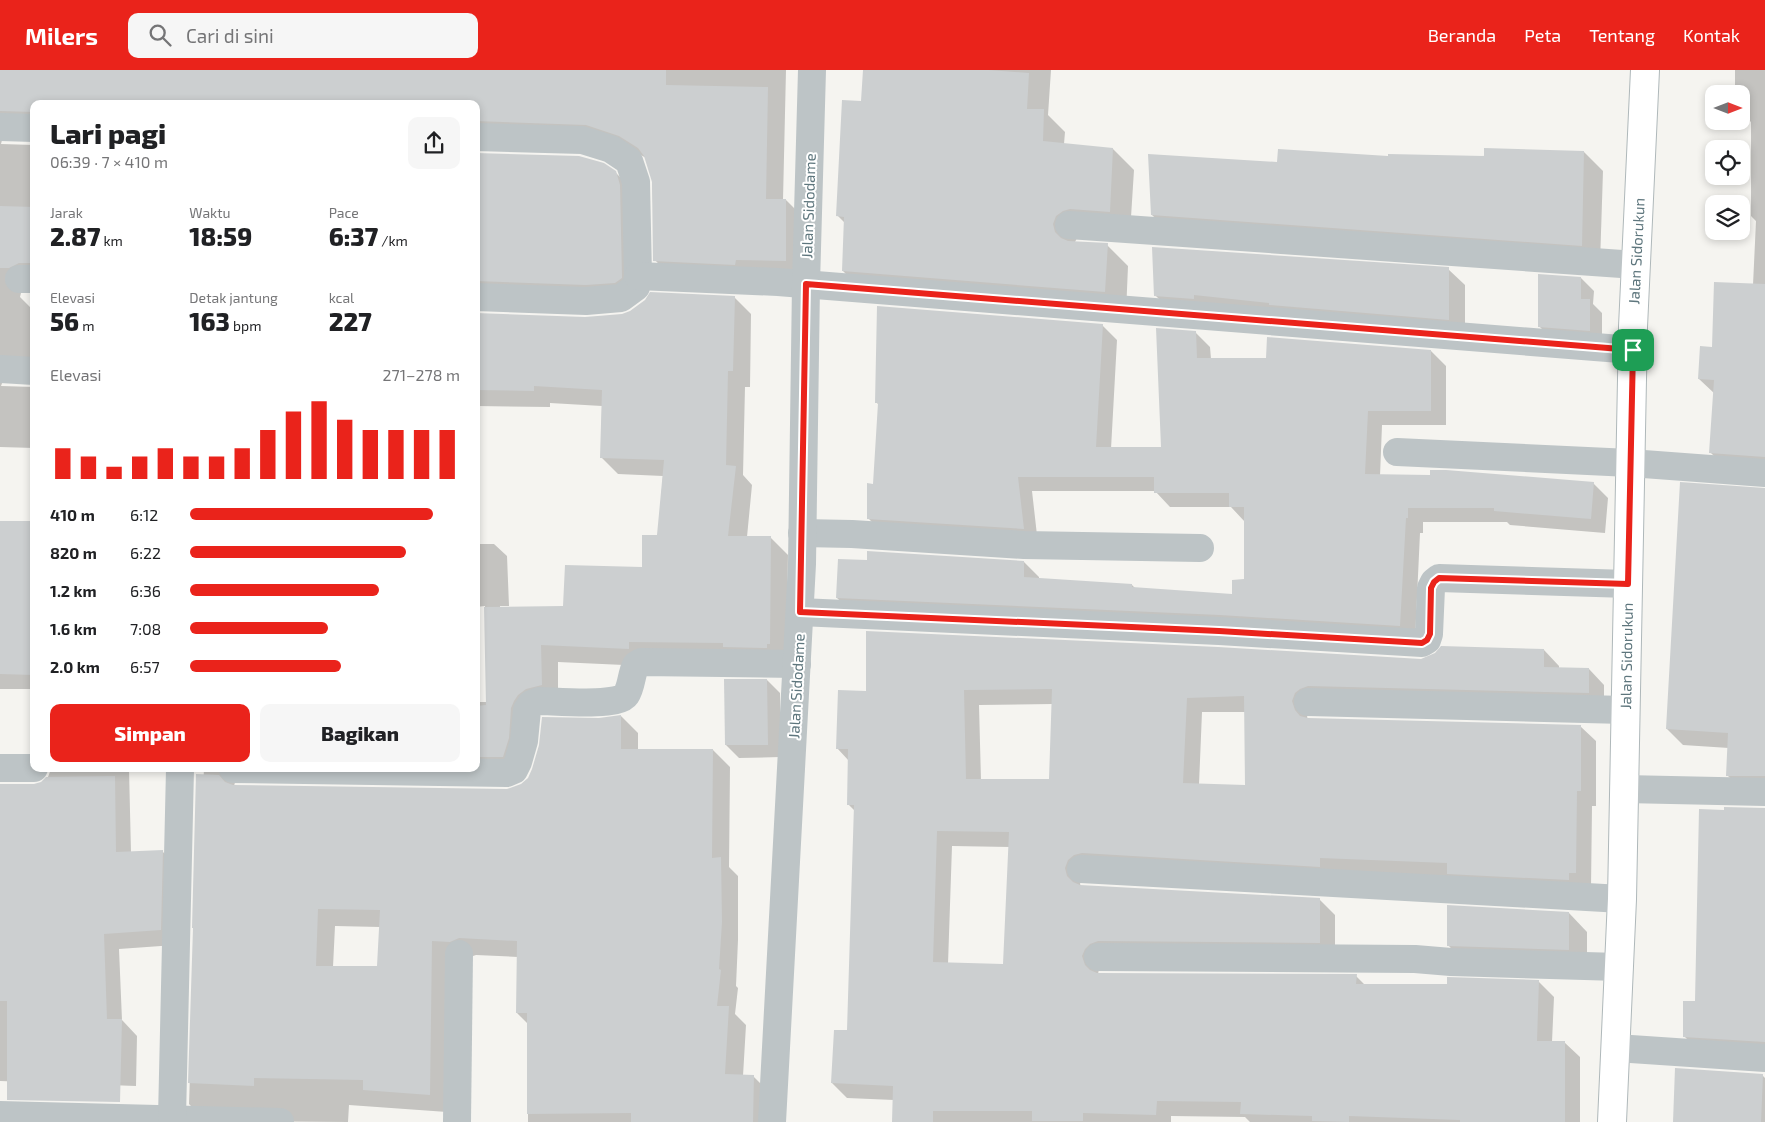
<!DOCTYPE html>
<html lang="id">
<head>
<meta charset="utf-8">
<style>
	body { margin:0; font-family:"Exo 2",sans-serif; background:#f6f6f6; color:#202124; height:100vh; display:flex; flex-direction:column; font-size:19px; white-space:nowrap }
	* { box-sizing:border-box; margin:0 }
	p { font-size:16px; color:#757577 }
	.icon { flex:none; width:28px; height:28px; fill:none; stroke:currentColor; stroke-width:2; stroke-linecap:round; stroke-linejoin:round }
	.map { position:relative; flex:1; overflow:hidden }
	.panel { position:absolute; left:30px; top:30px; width:450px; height:672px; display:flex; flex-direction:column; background:#fff; border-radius:10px; box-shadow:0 2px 8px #0003 }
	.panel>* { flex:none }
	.needle { width:32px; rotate:90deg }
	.controls { position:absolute; left:1705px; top:15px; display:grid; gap:10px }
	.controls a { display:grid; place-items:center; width:45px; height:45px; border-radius:10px; background:#fff; box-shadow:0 2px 8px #0003; font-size:25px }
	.pin { position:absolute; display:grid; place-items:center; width:42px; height:42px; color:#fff; margin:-21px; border-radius:10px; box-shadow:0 2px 8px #0006 }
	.round { display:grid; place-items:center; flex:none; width:52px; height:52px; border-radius:10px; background:#f6f6f6 }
	.overview { display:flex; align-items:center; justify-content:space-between; height:85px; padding:0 20px }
	h1 { font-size:28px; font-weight:800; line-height:38px }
	.metrics { display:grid; grid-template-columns:repeat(3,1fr); gap:8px; height:85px; padding:5px 20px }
	.metrics div { display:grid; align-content:center }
	.metrics b { font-size:25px; font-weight:800 }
	.metrics small { font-size:14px; font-weight:400 }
	.metrics p { font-size:14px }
	.chart { height:140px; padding:10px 20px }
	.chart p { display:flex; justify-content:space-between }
	.chart svg { width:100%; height:90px; margin-top:5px; stroke:#ea231b; stroke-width:6 }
	.primary-button { display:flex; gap:10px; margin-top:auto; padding:10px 20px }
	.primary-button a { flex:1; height:58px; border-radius:10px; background:#ea231b; color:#fff; font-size:20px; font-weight:800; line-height:58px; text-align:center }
	.primary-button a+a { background:#f6f6f6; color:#202124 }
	ul { padding:0 20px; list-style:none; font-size:16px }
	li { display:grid; grid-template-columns:80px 60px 1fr; align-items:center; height:38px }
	li i { height:12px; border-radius:6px; background:#ea231b }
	header { display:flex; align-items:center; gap:30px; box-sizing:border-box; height:70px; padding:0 25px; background:#ea231b; color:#fff }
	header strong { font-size:24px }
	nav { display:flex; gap:28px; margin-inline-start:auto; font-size:18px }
	.search { width:350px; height:45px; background:#f6f6f6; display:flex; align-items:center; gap:12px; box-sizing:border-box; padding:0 18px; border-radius:10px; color:#757577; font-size:19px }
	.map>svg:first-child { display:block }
</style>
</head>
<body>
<header>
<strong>Milers</strong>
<div class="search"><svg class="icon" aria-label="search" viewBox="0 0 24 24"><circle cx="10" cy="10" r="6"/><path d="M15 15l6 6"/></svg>Cari di sini</div>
<nav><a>Beranda</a><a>Peta</a><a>Tentang</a><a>Kontak</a></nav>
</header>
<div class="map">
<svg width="1765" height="1052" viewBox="0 0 1765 1052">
	<rect width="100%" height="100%" fill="#f5f4f0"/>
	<g fill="#0003" fill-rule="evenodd">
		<path d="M 0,0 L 786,0 L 783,130 L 786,130 L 803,147 L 802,208 L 672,208 L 655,190 L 652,107 L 646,88 L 634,81 L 480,76 L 477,84 L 615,102 L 633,120 L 638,225 L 480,235 L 477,244 L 587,248 L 623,245 L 734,227 L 751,244 L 750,317 L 745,317 L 743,405 L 752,415 L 747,467 L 770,467 L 788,485 L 786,591 L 646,596 L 558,592 L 558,632 L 543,636 L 520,704 L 236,709 L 234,716 L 507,720 L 521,715 L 599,649 L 621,646 L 638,663 L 638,680 L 713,680 L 730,697 L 729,797 L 738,806 L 738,870 L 736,916 L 738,918 L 735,944 L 746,955 L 743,1006 L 753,1006 L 771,1024 L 770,1052 L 528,1052 L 528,954 L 517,943 L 518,887 L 476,885 L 467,888 L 447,1042 L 349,1035 L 348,1052 L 206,1051 L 189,1034 L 195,859 L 204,699 L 476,699 L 476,632 L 487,632 L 485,536 L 476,537 L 476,474 L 494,474 L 507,486 L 509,536 L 500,536 L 500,538 L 565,537 L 643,499 L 658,466 L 663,406 L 618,404 L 601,387 L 602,336 L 550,333 L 550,337 L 476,336 L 476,34 L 34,34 L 34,58 L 3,66 L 1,74 L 34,75 L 34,211 L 22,219 L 20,227 L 34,241 L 34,301 L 4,308 L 1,316 L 34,317 L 34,378 L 0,377 ZM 335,856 L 380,857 L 379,897 L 333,897 Z"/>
		<polygon points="864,0 1051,0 1048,45 1065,62 1064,74 1113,79 1134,100 1130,163 1077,168 1075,172 1107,175 1128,196 1126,243 864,222 843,201 845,153 838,146 862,32"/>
		<polygon points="1735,0 1765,0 1765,402 1727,399 1711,383 1715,324 1699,309 1713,278 1753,215 1756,151 1751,146 1751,52 1741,42 1741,24 1735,24"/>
		<polygon points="1584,82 1603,101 1600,194 1171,163 1152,145 1278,94"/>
		<polygon points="1448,199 1465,215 1465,265 1172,242 1156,226"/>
		<polygon points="1581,208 1594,221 1593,234 1602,243 1602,273 1552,269 1539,256"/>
		<polygon points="1102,255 1117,270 1111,379 1162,379 1195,262 1210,277 1211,289 1267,289 1431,281 1446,296 1446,355 1382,355 1380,406 1593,413 1608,428 1605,463 1510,455 1507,452 1423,452 1423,463 1420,463 1415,570 852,542 837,528 1024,492 1039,507 1039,509 1132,515 1135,518 1233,526 1245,511 1245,452 1231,437 1170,437 1155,421 1032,421 1038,474 884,464 869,449 874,415 879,335 876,332"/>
		<polygon points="1765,420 1765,721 1743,721 1727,705 1729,678 1683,675 1667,659"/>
		<rect x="0" y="452" width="34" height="167"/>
		<path d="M 1544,580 L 1559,596 L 1559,598 L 1589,599 L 1604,615 L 1604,638 L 1310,639 L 1307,647 L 1308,649 L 1580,656 L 1596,671 L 1596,736 L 1592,736 L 1591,818 L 1083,805 L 1080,814 L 1081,816 L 1319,829 L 1335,845 L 1335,888 L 1100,894 L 1098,904 L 1356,906 L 1366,916 L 1448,916 L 1538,911 L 1554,927 L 1552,972 L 1564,972 L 1580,987 L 1580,1052 L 1250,1052 L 1245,1047 L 1171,1046 L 1171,1052 L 893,1052 L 894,1030 L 847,1028 L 832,1013 L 848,962 L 855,741 L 848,734 L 849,691 L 837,678 L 867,622 L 1421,590 ZM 1053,634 L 1051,711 L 981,711 L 979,635 ZM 1202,642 L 1245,642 L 1247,716 L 1199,715 ZM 952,776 L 1010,777 L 1005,896 L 948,894 Z"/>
		<polygon points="767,610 780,623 780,687 739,688 726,675"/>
		<polygon points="51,699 129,699 131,783 162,781 177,796 175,875 119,879 122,950 137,966 136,1016 0,1011 0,715 35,715 42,713 48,707"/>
		<polygon points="1765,739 1765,987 1700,982 1684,966 1696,932 1725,741"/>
		<polygon points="1569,843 1587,862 1587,898 1466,894 1448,875"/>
		<polygon points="1762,1005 1765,1008 1765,1052 1675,1052"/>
	</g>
	<g fill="#cccfd0" fill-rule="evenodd">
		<polygon points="0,0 666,0 666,15 768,17 766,129 786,129 786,191 736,190 735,195 653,191 652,112 644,86 638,78 619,66 586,55 476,51 476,34 34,34 34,42 0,41"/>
		<polygon points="863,0 989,0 1029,3 1027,39 1044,39 1043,71 1113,78 1110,142 1070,139 1063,141 1056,146 1053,154 1055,162 1061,168 1068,171 1108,173 1105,222 842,201 844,147 836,146 842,30 861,31"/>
		<polygon points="1484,78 1584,81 1582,176 1151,145 1148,84 1277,92 1278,79 1388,86 1388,84 1484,86"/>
		<polygon points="476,83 579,86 604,93 616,101 620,115 622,208 615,213 586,215 476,211"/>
		<polygon points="0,136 34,137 34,193 19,193 9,198 0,198"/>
		<polygon points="1152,177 1449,197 1449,250 1269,235 1269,233 1194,225 1194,229 1154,226"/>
		<polygon points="1538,204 1581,207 1581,229 1590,229 1590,261 1538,257"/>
		<polygon points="1714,212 1765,214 1765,387 1709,383 1714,310 1698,309 1700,276 1712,277"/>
		<polygon points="650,222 735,226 733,301 728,301 726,395 736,396 728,466 771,466 770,574 767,574 767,578 723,577 723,573 629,572 629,579 541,575 542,615 526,619 518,625 514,631 511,638 509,668 503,687 476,687 476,636 486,635 484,537 563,536 565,495 642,497 642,465 657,465 664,390 600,388 602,320 534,316 534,321 476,320 476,243 585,247 622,244 630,241 645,230"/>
		<polygon points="877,236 1103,254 1096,377 1161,377 1156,258 1196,261 1197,288 1266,288 1267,267 1431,280 1431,341 1368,341 1365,404 1430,405 1430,400 1446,400 1594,412 1591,449 1494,441 1494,438 1408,438 1408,448 1406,448 1400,556 1220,545 836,528 838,489 867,490 867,481 1024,491 1024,507 1132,514 1132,517 1232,524 1232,510 1244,509 1244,437 1229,437 1229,423 1154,423 1154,407 1018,407 1024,459 867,449 867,413 873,414 878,333 875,333"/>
		<polygon points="1680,412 1765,418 1765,706 1726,706 1728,663 1666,659"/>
		<polygon points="0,451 34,451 34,605 0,604"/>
		<path d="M 866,561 L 1218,577 L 1421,589 L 1435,583 L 1441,576 L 1544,579 L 1544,597 L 1589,598 L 1589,623 L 1308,616 L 1300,619 L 1295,623 L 1292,631 L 1295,640 L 1300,646 L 1308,648 L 1581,655 L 1581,721 L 1577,721 L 1576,803 L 1569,803 L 1569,810 L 1447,804 L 1447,793 L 1320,788 L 1320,797 L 1082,783 L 1074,785 L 1068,790 L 1065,798 L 1067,806 L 1073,812 L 1080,815 L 1320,828 L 1320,873 L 1098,871 L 1090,874 L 1085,879 L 1082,886 L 1085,895 L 1090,900 L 1097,903 L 1357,904 L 1356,914 L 1447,914 L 1447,907 L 1539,910 L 1537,971 L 1565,971 L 1565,1052 L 1460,1052 L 1460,1050 L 1349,1046 L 1349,1052 L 1312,1051 L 1312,1046 L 1240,1044 L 1241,1032 L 1157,1031 L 1156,1045 L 1083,1043 L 1083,1051 L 1032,1051 L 1032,1041 L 933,1041 L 933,1052 L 892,1052 L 893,1016 L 831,1013 L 834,960 L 847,960 L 854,735 L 847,735 L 848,679 L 836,679 L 838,620 L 866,621 ZM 1052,619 L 1049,709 L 966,709 L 964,620 ZM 1244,626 L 1245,715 L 1183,713 L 1187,628 ZM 937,761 L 1009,762 L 1003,894 L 933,892 Z"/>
		<polygon points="724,609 767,609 768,675 725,675"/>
		<path d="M 621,645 L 621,679 L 713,679 L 712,788 L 721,787 L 722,852 L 719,899 L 721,900 L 717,936 L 729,936 L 725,1004 L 754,1005 L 753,1052 L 631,1052 L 631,1043 L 527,1044 L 527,943 L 516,943 L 517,871 L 459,868 L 450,872 L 432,871 L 430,1025 L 363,1020 L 363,1010 L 254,1008 L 254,1016 L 188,1013 L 193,858 L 192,858 L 196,704 L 219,705 L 225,712 L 233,715 L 507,719 L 521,714 L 528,708 L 532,699 L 539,675 L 542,647 L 599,648 ZM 318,839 L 380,840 L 377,896 L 316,896 Z"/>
		<polygon points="115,706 116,782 163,780 161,860 104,864 107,949 122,949 120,1032 7,1030 7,931 0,931 0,714 34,714 41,712 46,707"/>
		<polygon points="1724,737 1765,738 1765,972 1683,967 1683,931 1695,931 1699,739 1724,740"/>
		<polygon points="1447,835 1569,842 1569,880 1447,876"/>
		<polygon points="1675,998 1763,1004 1761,1052 1673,1052"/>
	</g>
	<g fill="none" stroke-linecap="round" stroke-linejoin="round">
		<g stroke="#afb8ba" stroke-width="30">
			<polyline id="secondary" points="1612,1052 1622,829 1633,257 1645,0"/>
		</g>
		<g stroke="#bdc4c6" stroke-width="28">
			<polyline points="0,57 34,58"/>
			<polyline points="476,67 582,70 611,79 629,91 636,112 638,206 636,217 621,228 586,231 476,227"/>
			<polyline points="1069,155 1636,195"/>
			<polyline points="638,206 778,212 1633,280"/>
			<polyline points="19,209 34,209"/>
			<polyline points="0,299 34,301"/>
			<polyline points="1397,382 1630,393 1765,403"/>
			<polyline points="802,463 852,464 1024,475 1200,478"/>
			<polyline points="800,542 1219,561 1422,573 1427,570 1429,564 1431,518 1434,512 1439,508 1628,514"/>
			<polyline points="1308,632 1625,640"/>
			<polyline points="0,698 34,698"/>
			<path d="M 233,699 L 507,703 L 514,700 L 518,692 L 524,671 L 527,640 L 531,634 L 539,631 C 554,631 618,637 626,625 C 632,616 631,604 636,595 L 641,592 L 797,594"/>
			<polyline points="1624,719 1765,722"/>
			<polyline points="1081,799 1622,829"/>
			<polyline points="1098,887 1415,889 1451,892 1619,897"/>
			<polyline points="1616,978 1765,988"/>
			<polyline points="0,1045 280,1052"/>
			<polyline points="172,1048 180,699"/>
			<polyline points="457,1052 459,884"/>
			<polyline points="772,1052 802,494 806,214 812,0"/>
		</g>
		<use href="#secondary" stroke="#fff" stroke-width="28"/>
	</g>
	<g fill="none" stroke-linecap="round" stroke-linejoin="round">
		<g stroke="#fff" stroke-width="10">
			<polygon id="route" points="806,214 1633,280 1628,514 1439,508 1434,512 1431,518 1430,564 1427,570 1422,573 1219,561 800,542"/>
		</g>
		<use href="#route" stroke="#ea231b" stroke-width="6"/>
	</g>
	<g text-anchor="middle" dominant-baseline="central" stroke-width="4" stroke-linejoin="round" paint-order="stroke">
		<g font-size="15" fill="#5e767d" stroke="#fff">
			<text transform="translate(808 136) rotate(-88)">Jalan Sidodame</text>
			<text transform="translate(1636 181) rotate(-87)">Jalan Sidorukun</text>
			<text transform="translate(1626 586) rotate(-89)">Jalan Sidorukun</text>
			<text transform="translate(796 616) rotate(-87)">Jalan Sidodame</text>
		</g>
	</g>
</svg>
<div class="controls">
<a><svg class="needle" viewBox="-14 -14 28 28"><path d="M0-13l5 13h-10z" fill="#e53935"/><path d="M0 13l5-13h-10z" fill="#757577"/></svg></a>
<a><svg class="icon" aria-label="locate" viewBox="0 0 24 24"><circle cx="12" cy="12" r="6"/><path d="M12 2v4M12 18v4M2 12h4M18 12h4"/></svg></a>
<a><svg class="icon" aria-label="layers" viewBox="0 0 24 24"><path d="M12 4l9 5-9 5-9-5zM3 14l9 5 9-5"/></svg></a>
</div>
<div class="pin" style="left:1633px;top:280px;background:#1e9e55"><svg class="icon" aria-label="arrive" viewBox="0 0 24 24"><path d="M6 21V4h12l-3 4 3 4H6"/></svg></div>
<section class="panel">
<div class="overview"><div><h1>Lari pagi</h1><p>06:39 · 7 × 410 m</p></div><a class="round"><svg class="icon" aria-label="share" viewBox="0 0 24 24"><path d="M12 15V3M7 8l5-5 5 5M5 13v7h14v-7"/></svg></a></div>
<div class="metrics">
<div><p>Jarak</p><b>2.87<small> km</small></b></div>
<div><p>Waktu</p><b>18:59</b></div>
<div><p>Pace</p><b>6:37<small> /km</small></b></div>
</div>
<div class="metrics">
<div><p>Elevasi</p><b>56<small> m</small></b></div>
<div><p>Detak jantung</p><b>163<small> bpm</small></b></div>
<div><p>kcal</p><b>227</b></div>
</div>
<div class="chart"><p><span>Elevasi</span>271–278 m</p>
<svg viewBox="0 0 160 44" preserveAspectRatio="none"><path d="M5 44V29M15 44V33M25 44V38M35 44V33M45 44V29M55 44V33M65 44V33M75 44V29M85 44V20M95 44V11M105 44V6M115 44V15M125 44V20M135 44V20M145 44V20M155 44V20"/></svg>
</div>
<ul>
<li><b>410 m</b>6:12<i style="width:90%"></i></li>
<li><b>820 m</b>6:22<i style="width:80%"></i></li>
<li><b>1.2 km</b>6:36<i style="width:70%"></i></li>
<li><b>1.6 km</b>7:08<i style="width:51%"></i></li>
<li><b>2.0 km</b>6:57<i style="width:56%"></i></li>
</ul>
<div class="primary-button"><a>Simpan</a><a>Bagikan</a></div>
</section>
</div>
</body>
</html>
